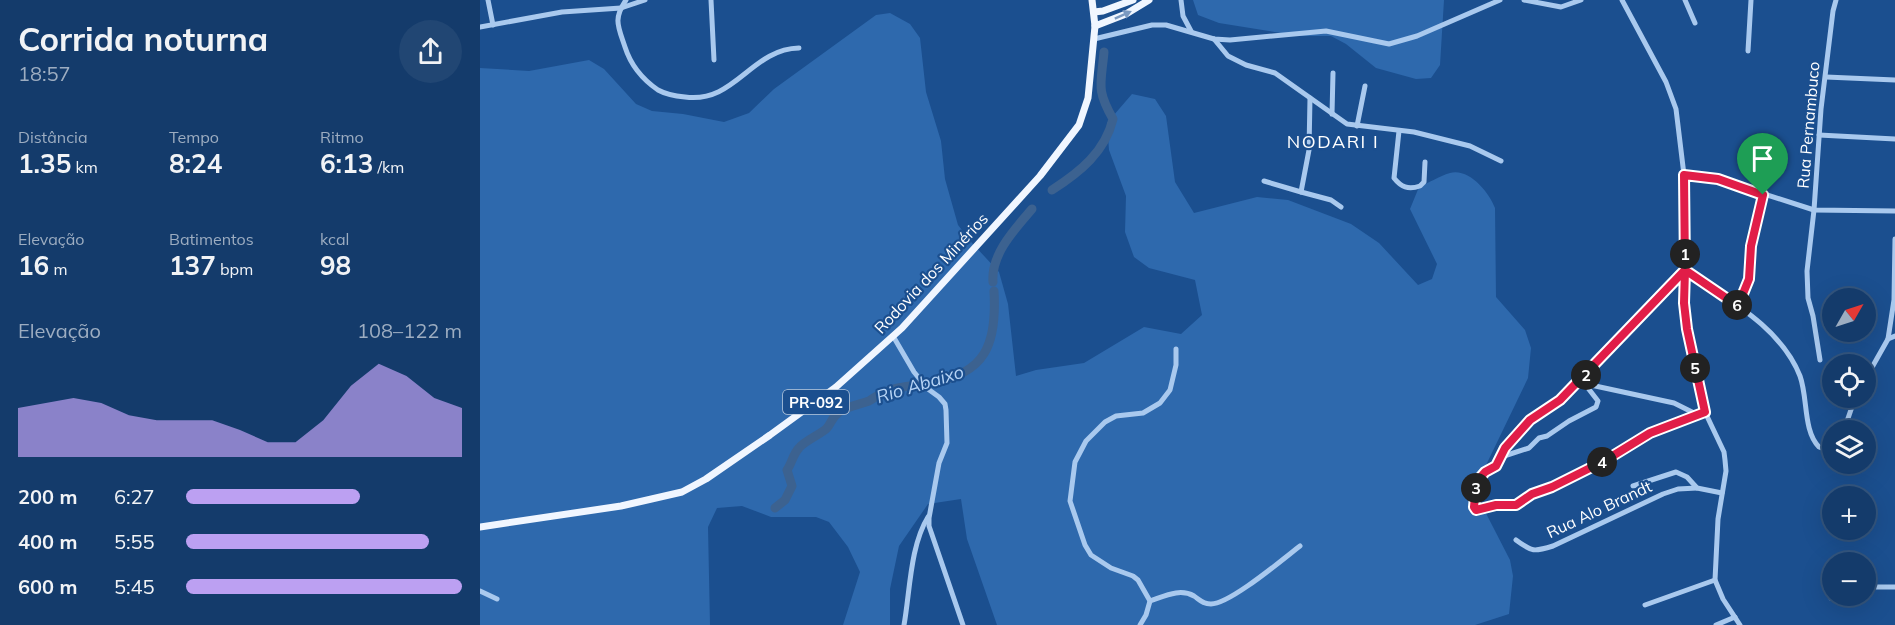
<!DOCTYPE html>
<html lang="pt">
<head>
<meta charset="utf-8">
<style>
	body { margin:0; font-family:Mulish,sans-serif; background:#214673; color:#f1f3f6; height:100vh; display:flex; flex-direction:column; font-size:22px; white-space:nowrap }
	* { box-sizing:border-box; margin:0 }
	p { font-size:20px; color:#9dadc1 }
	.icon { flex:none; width:33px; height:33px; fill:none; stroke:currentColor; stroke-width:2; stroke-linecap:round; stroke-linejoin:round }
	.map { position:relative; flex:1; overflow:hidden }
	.panel { display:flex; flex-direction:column; background:#143b6b; width:480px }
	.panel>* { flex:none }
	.needle { width:39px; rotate:51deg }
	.buttons { position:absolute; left:1342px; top:288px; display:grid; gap:12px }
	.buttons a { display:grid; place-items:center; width:54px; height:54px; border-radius:50%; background:#143b6b; box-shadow:0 6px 24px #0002,0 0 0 2px #33557e; font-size:30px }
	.pin { position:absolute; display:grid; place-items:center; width:51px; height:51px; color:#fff; margin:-62px -26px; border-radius:50% 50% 50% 0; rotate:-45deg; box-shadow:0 0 6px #0007 }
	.pin .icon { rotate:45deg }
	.km { position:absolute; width:30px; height:30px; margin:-15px; border-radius:50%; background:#222; color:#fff; font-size:16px; line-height:30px; text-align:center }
	.round { display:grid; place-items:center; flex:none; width:63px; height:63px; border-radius:32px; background:#214673 }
	.head { display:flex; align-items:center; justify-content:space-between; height:102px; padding:0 18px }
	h1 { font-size:33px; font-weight:700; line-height:45px }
	.figures { display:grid; grid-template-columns:repeat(3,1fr); gap:9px; height:102px; padding:6px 18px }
	.figures div { display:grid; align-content:center }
	.figures b { font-size:26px; font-weight:700 }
	.figures small { font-size:16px; font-weight:400 }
	.figures p { font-size:16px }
	.chart { height:168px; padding:12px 18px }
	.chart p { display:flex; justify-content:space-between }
	.chart svg { width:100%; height:108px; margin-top:6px; fill:#bca0f2; opacity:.7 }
	ul { padding:0 18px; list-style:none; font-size:20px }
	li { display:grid; grid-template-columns:96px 72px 1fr; align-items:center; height:45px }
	li i { height:15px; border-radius:8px; background:#bca0f2 }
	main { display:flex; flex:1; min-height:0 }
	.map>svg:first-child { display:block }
</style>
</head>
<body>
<main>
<section class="panel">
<div class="head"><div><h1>Corrida noturna</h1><p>18:57</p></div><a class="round"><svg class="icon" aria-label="share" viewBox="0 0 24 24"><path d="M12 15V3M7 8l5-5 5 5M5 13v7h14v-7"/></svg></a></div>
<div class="figures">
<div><p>Distância</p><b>1.35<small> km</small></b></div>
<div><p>Tempo</p><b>8:24</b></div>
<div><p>Ritmo</p><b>6:13<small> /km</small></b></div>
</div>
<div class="figures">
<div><p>Elevação</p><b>16<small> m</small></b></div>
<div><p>Batimentos</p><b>137<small> bpm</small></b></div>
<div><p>kcal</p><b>98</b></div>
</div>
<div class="chart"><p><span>Elevação</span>108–122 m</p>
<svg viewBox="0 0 160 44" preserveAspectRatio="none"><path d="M0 44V24L10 22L20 20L30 22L40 27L50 29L60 29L70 29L80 33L90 38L100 38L110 29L120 15L130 6L140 11L150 20L160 24V44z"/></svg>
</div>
<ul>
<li><b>200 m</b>6:27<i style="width:63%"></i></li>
<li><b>400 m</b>5:55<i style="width:88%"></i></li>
<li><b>600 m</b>5:45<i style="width:100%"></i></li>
</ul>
</section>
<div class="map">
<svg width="1415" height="625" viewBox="0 0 1415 625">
	<rect width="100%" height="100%" fill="#1b4f8f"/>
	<g fill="#2e69ad">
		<polygon points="713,0 964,0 960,65 951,78 936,79 896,68 866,44 851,36 819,36 739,23 718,15"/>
		<path d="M 410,13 L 430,24 L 440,38 L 446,92 L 461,141 L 465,179 L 478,225 L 492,243 L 519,272 L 528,304 L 536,376 L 556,370 L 604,363 L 664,327 L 701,334 L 722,315 L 715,280 L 669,268 L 654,257 L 645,232 L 646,196 L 629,150 L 627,123 L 652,94 L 675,99 L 686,116 L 695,182 L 714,213 L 777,197 L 808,200 L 871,224 L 899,243 L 938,285 L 952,279 L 957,264 L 930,209 L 939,187 C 949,183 959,176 970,173 C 989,168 1009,192 1015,208 L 1016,297 L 1045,330 L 1051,348 L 1048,378 L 994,490 L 1030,560 L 1033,576 L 1029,614 L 995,625 L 517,625 L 487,539 L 481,499 L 448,504 L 419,546 L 410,589 L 410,625 L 363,625 L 380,572 L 368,547 L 349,522 L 336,517 L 291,517 L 262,506 L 237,508 L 228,527 L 230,625 L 0,625 L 0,68 L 49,71 L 109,60 L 124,69 L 156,104 L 172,111 L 203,114 L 244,122 L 269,113 L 294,89 L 396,15 Z"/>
	</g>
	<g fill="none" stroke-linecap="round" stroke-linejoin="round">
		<g stroke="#3c6290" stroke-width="9">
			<path d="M 572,190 C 600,172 625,152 633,119 C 616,89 621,85 624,52"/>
			<path d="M 513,282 C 511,254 534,230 552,209"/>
			<path d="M 295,508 L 305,500 L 312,486 L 307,470 C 312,463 313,454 319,448 C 324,441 343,433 347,428 C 352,422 352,417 359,412 C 368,406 378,405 389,401 C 394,398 399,394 405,392 C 419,386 435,386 450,383 C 506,374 517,344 514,291"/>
		</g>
		<g stroke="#a9c9ee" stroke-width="5">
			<polyline points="8,0 13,25"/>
			<path d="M 146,0 C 133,19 138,26 145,47 C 151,66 162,79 178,90 C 187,95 195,96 205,97 C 255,104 271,49 319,48"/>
			<polyline points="231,0 234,60"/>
			<polyline points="701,0 703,16 711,31"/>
			<polyline points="1044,0 1081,7 1101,0"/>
			<polyline points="1142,0 1186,82 1196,109 1204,175 1204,303 1207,329 1225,412 1244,452 1245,460 1246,471 1238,519 1235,580 1243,599 1260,625"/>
			<polyline points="1205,0 1215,23"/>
			<polyline points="0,27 82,12 141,8 165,0"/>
			<polyline points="614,39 672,25 686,25 734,39 750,40 846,31 909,44 937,36 1020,0"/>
			<polyline points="734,39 748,56 766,65 795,73 867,124 934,132 990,146 1021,161"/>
			<polyline points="1268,51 1271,0"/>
			<polyline points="1346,77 1415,80"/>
			<polyline points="830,98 829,150 821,192 851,200 861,207"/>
			<polyline points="852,114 853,73"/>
			<polyline points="877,126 885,86"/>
			<path d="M 919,131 L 914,178 C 921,187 928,190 940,186 L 944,182 L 945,162"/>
			<polyline points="1339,135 1415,139"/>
			<polyline points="1204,175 1238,179 1334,210 1415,211"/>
			<polyline points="784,181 821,192"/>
			<polyline points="1205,270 1080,400 1050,420 1025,449 1016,466 1005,473 999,479 996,486 994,507 1000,510 1010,505 1036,505 1051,494 1072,487 1126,460 1170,433 1225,412"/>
			<path d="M 1205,270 C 1247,299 1301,327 1320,376 C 1328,398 1323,431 1339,447 L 1347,450 L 1353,448"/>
			<polyline points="1259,306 1269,279 1271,246 1283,195"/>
			<polyline points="413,336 434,372 448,389 459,397 465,404 466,410 467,443 459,463 449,518 449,526 483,625"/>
			<polyline points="1408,339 1414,300 1415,239"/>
			<polyline points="1340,360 1333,316 1328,298 1327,271 1334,210 1341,109 1353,11 1356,0"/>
			<polyline points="1386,378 1408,339 1415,336"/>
			<polyline points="1106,384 1194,403 1216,414"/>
			<polyline points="1364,430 1375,398"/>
			<polyline points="1021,457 1049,448 1059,438 1067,436 1089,421 1116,407 1118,401 1101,379"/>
			<polyline points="1153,486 1196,472 1207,477 1217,488 1242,493"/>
			<path d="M 1036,540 C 1052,552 1054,552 1073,546 L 1183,494 L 1198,489 L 1217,488"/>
			<polyline points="1386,587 1415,587"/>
			<polyline points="0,591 17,599"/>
			<polyline points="1351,598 1354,596"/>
			<path d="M 670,601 C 685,596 700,588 714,596 C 720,600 723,604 731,604 C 750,604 803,559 820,546"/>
			<polyline points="1165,605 1235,580"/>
			<path d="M 424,625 C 430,592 430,546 448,517"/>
			<polyline points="660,625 666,615 670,601 658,580 653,576 631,568 611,555 605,545 590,501 595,462 606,441 625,422 636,416 663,413 680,403 690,390 696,365 696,349"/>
			<polyline points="1236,625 1255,617"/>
		</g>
		<g stroke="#f0f6ff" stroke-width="7">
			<polyline points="614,12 623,11 653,0"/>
			<polyline points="615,26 646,14 669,0"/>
			<polyline points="0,527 141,506 202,492 226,479 290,435 356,387 422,328 560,176 599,125 608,98 615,26 612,0"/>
		</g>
	</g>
	<defs><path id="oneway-solid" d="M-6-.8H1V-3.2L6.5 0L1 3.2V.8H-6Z" transform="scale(1.5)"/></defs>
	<use fill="#7b9ac1" href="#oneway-solid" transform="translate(643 15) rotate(-24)"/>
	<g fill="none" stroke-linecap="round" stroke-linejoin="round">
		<g stroke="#fff" stroke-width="12">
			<polyline id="route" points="1283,195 1238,179 1204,175 1205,270 1080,400 1050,420 1025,448 1016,466 1005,472 999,479 996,486 994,507 996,510 1016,505 1036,505 1052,494 1072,487 1126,460 1170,433 1225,412 1207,329 1204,303 1205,270 1258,306 1269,279 1271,246 1283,195"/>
		</g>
		<use href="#route" stroke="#e11d48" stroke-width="8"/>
	</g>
	<g text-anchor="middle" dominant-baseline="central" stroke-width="4.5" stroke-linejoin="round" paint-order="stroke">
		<rect fill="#1b4f8f" stroke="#bbcadd" stroke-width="1.5" x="303" y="390" width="66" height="24" rx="4.5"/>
		<g font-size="15" font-weight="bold" fill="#fff">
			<text x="336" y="402">PR-092</text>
		</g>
		<g font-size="16" fill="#fff" stroke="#1b4f8f">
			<text transform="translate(1328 125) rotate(-85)">Rua Pernambuco</text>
			<text transform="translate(451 273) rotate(-47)">Rodovia dos Minérios</text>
			<text transform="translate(1119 509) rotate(-25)">Rua Alo Brandt</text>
		</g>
		<g font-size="18" letter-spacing="1.5" fill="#fff" stroke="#1b4f8f">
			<text x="853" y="141">NODARI I</text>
		</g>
		<g font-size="18" font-style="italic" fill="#b5d3f5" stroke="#1b4f8f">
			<text transform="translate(440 384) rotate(-17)">Rio Abaixo</text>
		</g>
	</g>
</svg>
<div class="buttons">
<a><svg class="needle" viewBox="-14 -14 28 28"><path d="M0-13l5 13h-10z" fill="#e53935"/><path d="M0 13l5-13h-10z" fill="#9dadc1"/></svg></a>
<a><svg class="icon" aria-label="locate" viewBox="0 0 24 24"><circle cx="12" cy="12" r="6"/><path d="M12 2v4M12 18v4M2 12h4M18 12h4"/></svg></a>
<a><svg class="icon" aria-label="layers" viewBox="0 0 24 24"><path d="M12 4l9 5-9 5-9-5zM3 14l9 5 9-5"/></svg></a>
<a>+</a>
<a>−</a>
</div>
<div class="pin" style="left:1283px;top:195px;background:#1e9e55"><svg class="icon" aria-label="arrive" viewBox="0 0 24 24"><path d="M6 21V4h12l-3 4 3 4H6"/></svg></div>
<b class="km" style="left:1205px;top:254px">1</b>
<b class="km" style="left:1106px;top:375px">2</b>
<b class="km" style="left:996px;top:488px">3</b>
<b class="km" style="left:1122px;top:462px">4</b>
<b class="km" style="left:1215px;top:368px">5</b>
<b class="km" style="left:1257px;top:305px">6</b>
</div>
</main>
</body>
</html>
